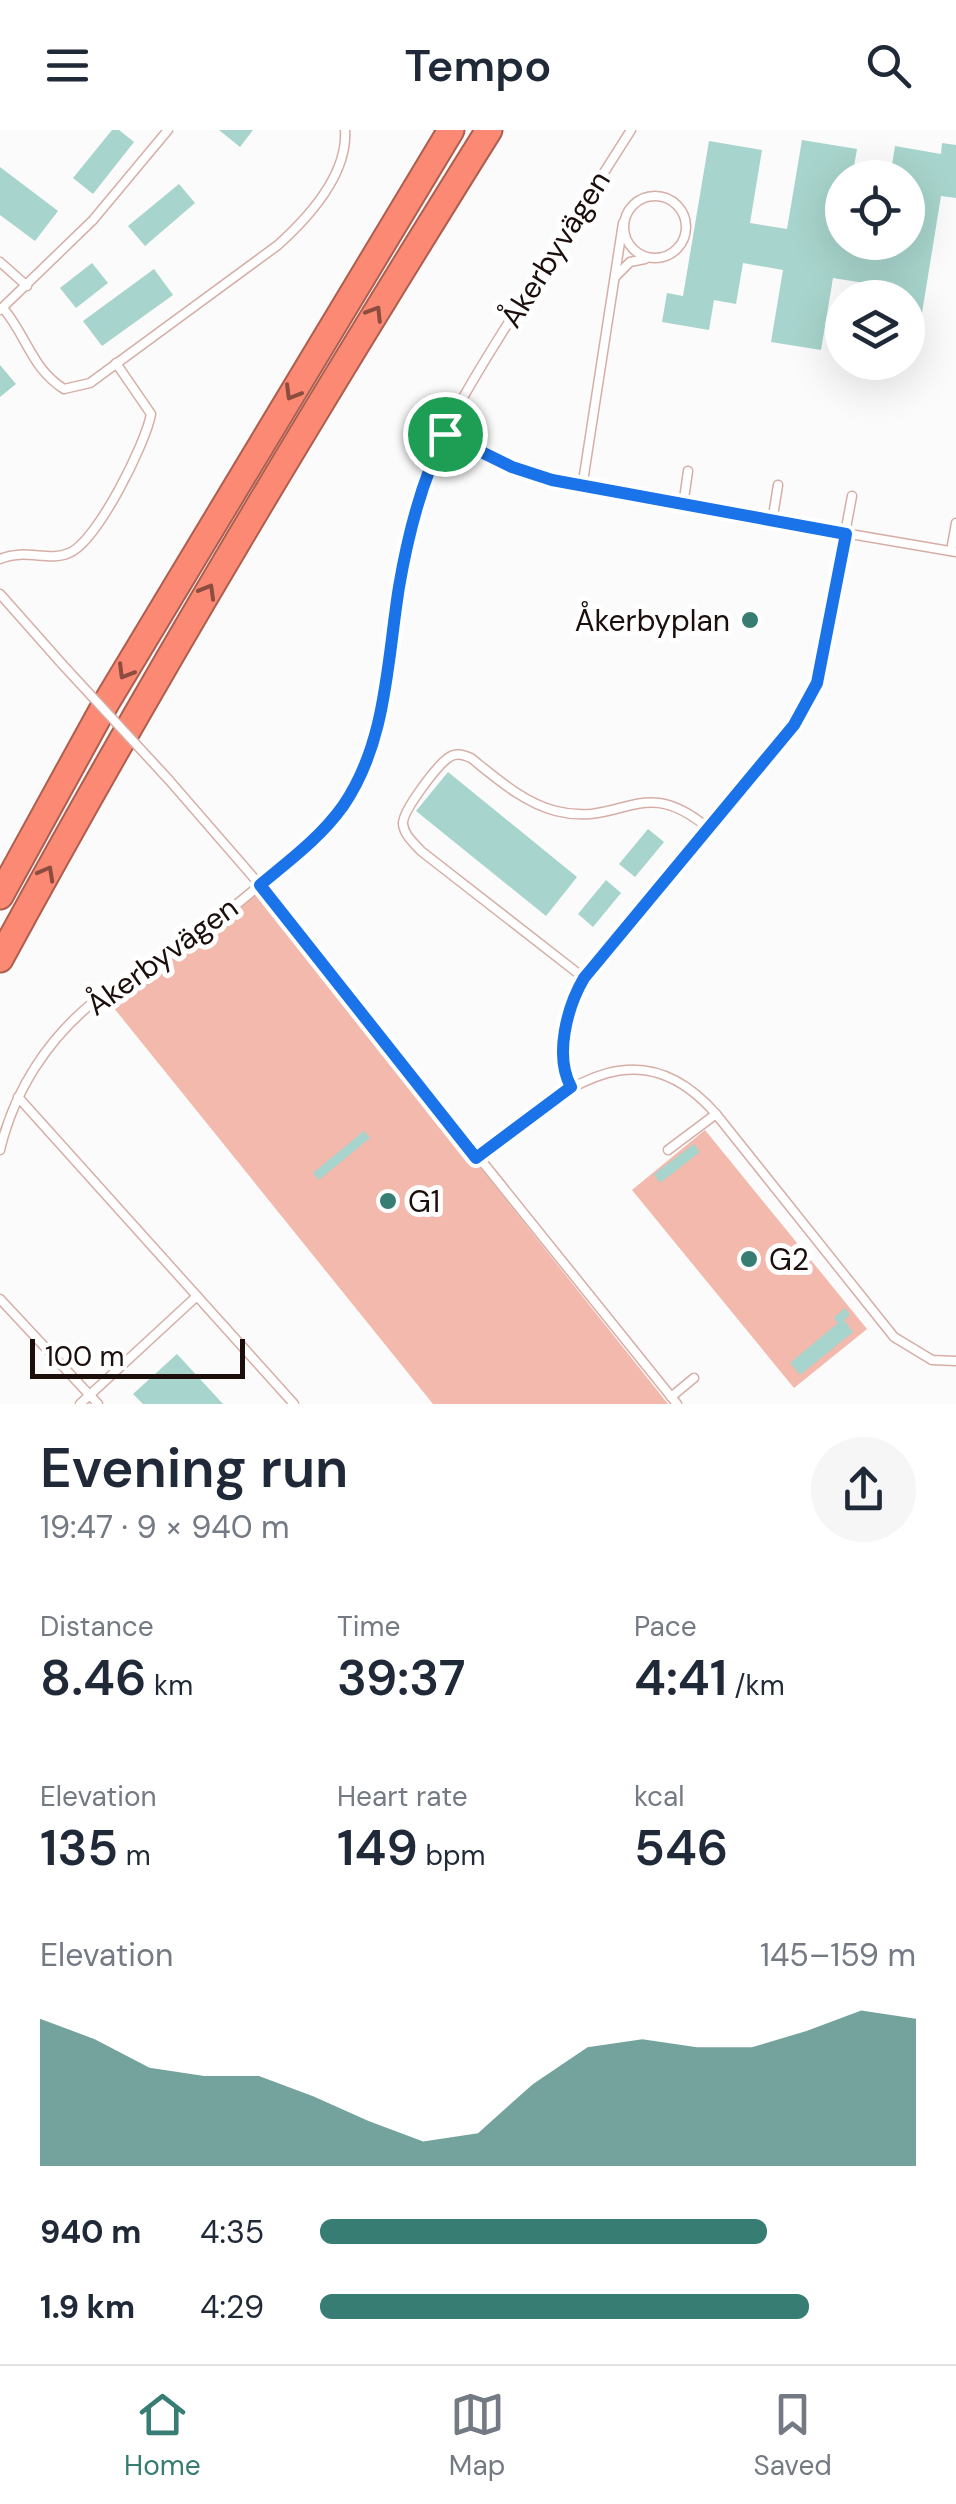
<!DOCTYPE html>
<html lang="en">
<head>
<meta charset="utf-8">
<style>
	body { margin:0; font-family:"DM Sans",sans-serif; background:#f6f6f7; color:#1f2937; height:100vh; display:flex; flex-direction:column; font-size:38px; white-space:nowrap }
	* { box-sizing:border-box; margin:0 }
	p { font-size:32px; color:#747a83 }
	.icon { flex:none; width:55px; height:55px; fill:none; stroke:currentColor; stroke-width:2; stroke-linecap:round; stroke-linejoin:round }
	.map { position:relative; height:1274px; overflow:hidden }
	.drawer { display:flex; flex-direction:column; background:#fff; flex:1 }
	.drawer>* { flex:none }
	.tools { position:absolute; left:825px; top:30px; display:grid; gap:20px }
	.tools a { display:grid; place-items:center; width:100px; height:100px; border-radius:50%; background:#fff; box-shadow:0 10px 40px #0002; font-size:50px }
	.scale { position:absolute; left:30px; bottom:25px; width:215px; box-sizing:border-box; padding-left:10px; border:5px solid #1b0e0b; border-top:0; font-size:28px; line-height:35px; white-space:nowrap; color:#1b0e0b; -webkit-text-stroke:8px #fff; paint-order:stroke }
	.pin { position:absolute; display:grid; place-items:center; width:85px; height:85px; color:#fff; margin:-42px; border:5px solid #fff; border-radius:50%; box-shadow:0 2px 10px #0007 }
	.round { display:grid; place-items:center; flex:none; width:105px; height:105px; border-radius:52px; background:#f6f6f7 }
	.summary { display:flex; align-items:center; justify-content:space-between; height:170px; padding:0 40px }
	h1 { font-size:55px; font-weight:600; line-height:75px }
	.figures { display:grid; grid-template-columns:repeat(3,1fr); gap:15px; height:170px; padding:10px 40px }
	.figures div { display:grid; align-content:center }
	.figures b { font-size:50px; font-weight:600 }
	.figures small { font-size:28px; font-weight:400 }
	.figures p { font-size:28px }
	.chart { height:280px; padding:20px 40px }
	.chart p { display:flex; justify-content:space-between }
	.chart svg { width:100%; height:180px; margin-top:10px; fill:#387d73; opacity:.7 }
	ul { padding:0 40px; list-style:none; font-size:32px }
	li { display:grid; grid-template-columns:160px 120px 1fr; align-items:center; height:75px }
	li i { height:25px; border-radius:12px; background:#387d73 }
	header { display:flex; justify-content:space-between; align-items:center; height:130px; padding:0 40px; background:#fff; font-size:45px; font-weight:600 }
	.menu { display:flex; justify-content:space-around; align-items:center; height:140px; border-top:2px solid #e0e1e3; background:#fff; font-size:28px; color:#747a83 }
	.menu a { display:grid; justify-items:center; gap:5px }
	.menu .current { color:#387d73 }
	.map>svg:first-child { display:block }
</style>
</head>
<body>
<header><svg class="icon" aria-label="menu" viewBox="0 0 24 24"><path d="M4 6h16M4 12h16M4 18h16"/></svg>Tempo<svg class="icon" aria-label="search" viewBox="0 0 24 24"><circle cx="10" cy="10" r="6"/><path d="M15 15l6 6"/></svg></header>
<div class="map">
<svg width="956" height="1274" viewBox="0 0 956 1274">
	<rect width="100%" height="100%" fill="#fbfbfb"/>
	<g fill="#f2b9ac">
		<polygon points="259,759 668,1274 433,1274 105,867"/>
		<polygon points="705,1000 867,1199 794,1258 632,1060"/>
	</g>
	<g fill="#a7d4cc">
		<polygon points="112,0 119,0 134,12 93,64 73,48"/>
		<polygon points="219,0 253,0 240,17"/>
		<polygon points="802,10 857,19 852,48 842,48 842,112 908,112 908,48 890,48 895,16 941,24 942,13 956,15 956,68 941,66 915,226 908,225 908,168 875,168 877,155 833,148 821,220 771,212 783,140 743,133 736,174 714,170 709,200 662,192 667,163 683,166 709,11 762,20 750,93 787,99"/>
		<polygon points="0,37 58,81 35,111 0,85"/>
		<polygon points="179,54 195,73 145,116 128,96"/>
		<polygon points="92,133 108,153 76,178 60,158"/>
		<polygon points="154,139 173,165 102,216 83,191"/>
		<polygon points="0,235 16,254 0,267"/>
		<polygon points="448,642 577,747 546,786 416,681"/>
		<polygon points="648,699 664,712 635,747 619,734"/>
		<polygon points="606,750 621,763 593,797 578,784"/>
		<polygon points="364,1001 370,1008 319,1050 313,1043"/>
		<polygon points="694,1014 700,1022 660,1053 654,1044"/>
		<polygon points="845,1178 850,1185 844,1190 853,1202 800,1245 790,1233 838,1193 834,1188"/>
		<polygon points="177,1224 223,1274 143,1274 133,1264"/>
	</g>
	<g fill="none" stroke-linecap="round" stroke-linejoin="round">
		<g stroke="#d6aea6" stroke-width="11">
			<g id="lane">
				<circle cx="655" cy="97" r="31"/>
				<polyline points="0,132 27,156"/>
				<polyline points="616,146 630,132 645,129"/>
				<path d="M 3,178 C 27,206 31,238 64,259 L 90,253 L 278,115 C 309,87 348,45 345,0"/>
				<polyline points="0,180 93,90 168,0"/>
				<polyline points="445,304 512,337 598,361 956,422"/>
				<polyline points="582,358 623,93"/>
				<polyline points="683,376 688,341"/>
				<polyline points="772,392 778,355"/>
				<polyline points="951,421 956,393"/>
				<path d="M 0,429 C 25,418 49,432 69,423 C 97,412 146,313 151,284 L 116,233"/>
				<polyline points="0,464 62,534"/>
				<polyline points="169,650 260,755 677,1274"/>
				<path d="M 584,848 L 421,721 C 414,713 404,705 403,694 C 402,681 437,636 448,628 C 456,622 463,625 471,628 C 496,648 524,673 556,681 C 623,698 641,642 708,698"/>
				<path d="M 571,957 C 554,926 567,877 584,848 L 794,595 L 817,553 L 852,366"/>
				<polyline points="18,967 294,1274"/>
				<path d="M 0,1020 C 14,961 48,908 96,870 C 118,852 144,841 167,826 C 205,802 240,771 275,743 C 301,722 326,702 344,674 C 402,586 388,471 417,374 C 438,301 481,236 521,173 C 558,115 594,58 631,0"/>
				<polyline points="668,1020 716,984"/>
				<path d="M 476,1027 C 552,971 631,887 716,984 L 894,1207 L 932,1230 L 956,1231"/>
				<polyline points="0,1169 98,1274"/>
				<polyline points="671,1267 694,1248"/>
				<polyline points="80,1274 197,1166"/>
			</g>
		</g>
		<g stroke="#ad5e4f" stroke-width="29">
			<g id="highway">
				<polyline points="0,766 106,573 451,0"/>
				<path d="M 0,829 C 153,547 319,272 489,0"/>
			</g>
		</g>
		<use href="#lane" stroke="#fff" stroke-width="8"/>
		<use href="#highway" stroke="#fc8973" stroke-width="25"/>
		<g stroke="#d6aea6" stroke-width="11" stroke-linecap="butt">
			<polyline id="lane-bridge" points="62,534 169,650"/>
		</g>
		<use href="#lane-bridge" stroke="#fff" stroke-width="8"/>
	</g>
	<defs><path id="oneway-chevron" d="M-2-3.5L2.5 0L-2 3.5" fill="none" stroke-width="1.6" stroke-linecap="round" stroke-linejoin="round" transform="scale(2.5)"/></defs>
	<g stroke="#8c4c3f">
		<use href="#oneway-chevron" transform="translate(375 183) rotate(-58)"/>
		<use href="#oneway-chevron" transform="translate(292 263) rotate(121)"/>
		<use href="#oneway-chevron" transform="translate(208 461) rotate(-60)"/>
		<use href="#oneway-chevron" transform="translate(125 542) rotate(121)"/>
		<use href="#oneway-chevron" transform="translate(47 743) rotate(-61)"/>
	</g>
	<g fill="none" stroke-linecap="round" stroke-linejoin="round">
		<g stroke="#fff" stroke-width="20">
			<path id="route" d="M 445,304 L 512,337 L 552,350 L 846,404 L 817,553 L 794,595 L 584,848 C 567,877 554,926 571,957 L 476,1028 L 260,755 C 290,730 320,708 343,676 C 387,612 387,531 399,457 C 408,404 421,352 445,304 Z"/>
		</g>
		<use href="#route" stroke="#1a73e8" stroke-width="12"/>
	</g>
	<g fill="#387d73" stroke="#fff" stroke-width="4">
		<circle cx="750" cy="490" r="10"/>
		<circle cx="388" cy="1071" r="10"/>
		<circle cx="749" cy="1129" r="10"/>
	</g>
	<g text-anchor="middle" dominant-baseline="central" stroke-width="10" stroke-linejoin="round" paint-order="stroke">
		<g font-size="30" fill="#1b0e0b" stroke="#fff">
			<text transform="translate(555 119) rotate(-58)">Åkerbyvägen</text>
			<text transform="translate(162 826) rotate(-36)">Åkerbyvägen</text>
		</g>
		<g font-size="30" fill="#1b0e0b" stroke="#fff" text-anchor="start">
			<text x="730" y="490" text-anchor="end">Åkerbyplan</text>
			<text x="408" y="1071">G1</text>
			<text x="769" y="1129">G2</text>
		</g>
	</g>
</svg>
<div class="tools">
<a><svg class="icon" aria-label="locate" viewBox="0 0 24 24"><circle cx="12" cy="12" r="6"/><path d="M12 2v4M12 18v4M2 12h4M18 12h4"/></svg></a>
<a><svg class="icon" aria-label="layers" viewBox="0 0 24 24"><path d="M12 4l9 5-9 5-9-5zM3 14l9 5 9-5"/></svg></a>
</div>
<div class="scale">100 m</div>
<div class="pin" style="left:445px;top:304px;background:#1e9e55"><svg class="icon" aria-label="arrive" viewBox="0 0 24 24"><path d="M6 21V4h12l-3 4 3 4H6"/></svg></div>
</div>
<section class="drawer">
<div class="summary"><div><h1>Evening run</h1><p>19:47 · 9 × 940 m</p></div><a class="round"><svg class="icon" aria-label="share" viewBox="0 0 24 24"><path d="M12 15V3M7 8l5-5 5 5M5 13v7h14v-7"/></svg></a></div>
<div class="figures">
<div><p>Distance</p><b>8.46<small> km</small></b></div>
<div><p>Time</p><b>39:37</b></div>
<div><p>Pace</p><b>4:41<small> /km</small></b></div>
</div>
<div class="figures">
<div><p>Elevation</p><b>135<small> m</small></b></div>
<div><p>Heart rate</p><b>149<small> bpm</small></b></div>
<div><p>kcal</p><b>546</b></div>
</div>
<div class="chart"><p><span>Elevation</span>145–159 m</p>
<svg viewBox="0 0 160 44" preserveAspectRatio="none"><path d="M0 44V8L10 13L20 20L30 22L40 22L50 27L60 33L70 38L80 36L90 24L100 15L110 13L120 15L130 15L140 11L150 6L160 8V44z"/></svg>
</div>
<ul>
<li><b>940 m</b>4:35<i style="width:75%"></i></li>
<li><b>1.9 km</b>4:29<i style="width:82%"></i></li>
</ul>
</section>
<nav class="menu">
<a class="current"><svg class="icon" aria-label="home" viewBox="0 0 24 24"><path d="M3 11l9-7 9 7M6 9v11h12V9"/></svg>Home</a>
<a><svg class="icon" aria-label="map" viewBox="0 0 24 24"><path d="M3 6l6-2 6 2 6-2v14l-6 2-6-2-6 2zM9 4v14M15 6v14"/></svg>Map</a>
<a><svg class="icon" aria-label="saved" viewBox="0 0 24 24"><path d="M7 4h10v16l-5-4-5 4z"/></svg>Saved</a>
</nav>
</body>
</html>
